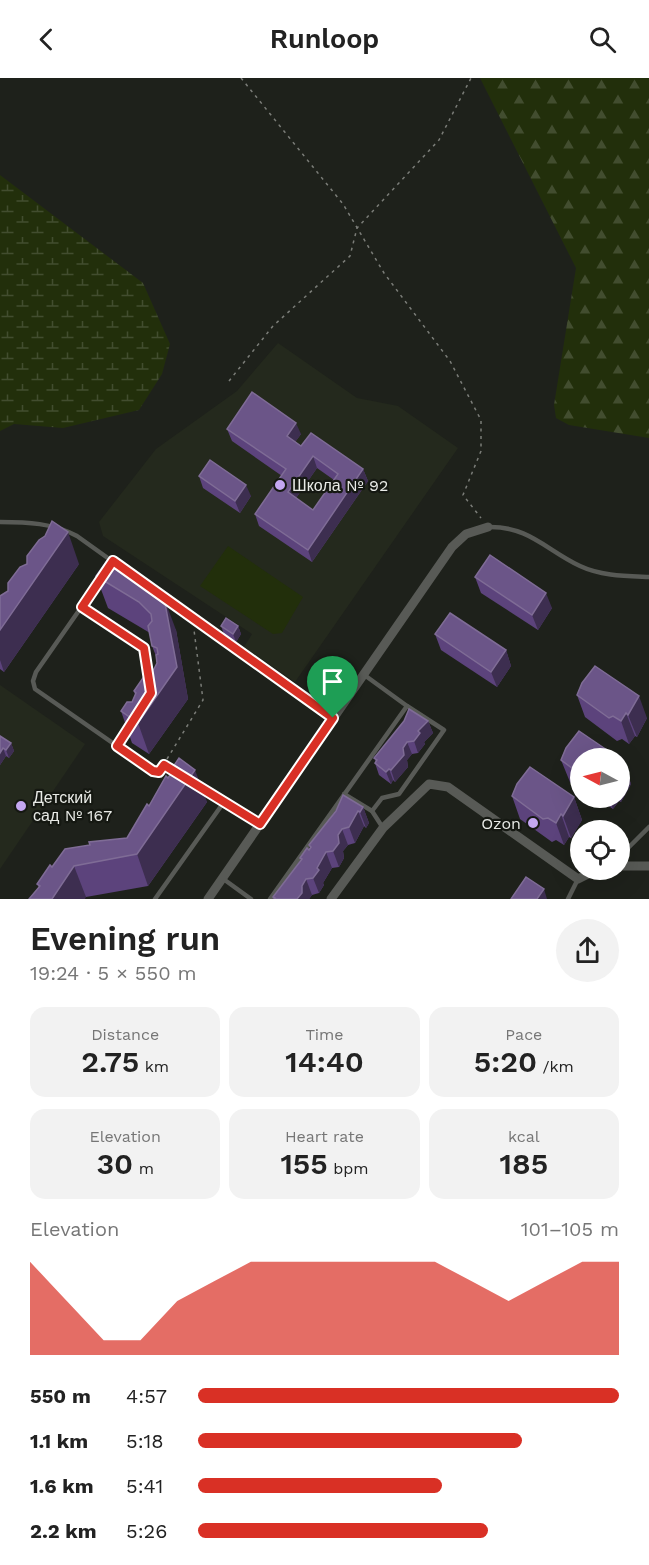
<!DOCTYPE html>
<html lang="en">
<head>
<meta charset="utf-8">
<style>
	body { margin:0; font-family:"Work Sans",sans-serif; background:#f2f2f2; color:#222; height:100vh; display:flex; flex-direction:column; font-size:22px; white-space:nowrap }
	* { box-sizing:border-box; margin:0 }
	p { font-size:20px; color:#767676 }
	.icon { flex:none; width:33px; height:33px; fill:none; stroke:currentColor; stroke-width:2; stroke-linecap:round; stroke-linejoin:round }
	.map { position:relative; height:821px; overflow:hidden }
	.details { display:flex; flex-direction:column; background:#fff; flex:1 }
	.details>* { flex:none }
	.needle { width:39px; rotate:277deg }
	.tools { position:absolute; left:570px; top:670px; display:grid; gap:12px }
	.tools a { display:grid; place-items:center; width:60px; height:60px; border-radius:50%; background:#fff; box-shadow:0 6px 24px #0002; font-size:30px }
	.pin { position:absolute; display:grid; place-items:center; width:51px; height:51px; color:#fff; margin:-62px -26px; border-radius:50% 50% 50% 0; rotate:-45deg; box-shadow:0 0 6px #0007 }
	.pin .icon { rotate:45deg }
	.round { display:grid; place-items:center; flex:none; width:63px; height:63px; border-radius:32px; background:#f2f2f2 }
	.overview { display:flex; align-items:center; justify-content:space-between; height:102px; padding:0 30px }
	h1 { font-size:33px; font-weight:600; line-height:45px }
	.stats { display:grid; grid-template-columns:repeat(3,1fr); gap:9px; height:102px; padding:6px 30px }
	.stats div { display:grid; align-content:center; border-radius:15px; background:#f2f2f2; text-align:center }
	.stats b { font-size:30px; font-weight:600 }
	.stats small { font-size:16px; font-weight:400 }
	.stats p { font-size:16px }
	.chart { height:168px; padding:12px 30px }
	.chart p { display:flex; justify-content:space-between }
	.chart svg { width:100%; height:108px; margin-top:6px; fill:#d93025; opacity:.7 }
	ul { padding:0 30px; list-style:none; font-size:20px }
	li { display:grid; grid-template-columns:96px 72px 1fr; align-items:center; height:45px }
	li i { height:15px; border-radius:8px; background:#d93025 }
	header { display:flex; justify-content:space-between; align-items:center; height:78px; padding:0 30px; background:#fff; font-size:27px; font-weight:600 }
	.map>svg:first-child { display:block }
</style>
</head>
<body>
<header><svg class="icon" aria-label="back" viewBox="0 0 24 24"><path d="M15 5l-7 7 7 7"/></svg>Runloop<svg class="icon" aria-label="search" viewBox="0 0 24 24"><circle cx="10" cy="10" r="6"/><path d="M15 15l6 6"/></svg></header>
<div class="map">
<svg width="649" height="821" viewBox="0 0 649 821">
	<defs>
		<pattern id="forest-firs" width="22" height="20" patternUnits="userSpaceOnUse" patternTransform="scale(1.5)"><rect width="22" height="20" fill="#222f0b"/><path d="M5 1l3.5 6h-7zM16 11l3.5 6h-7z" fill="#424d2f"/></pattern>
		<pattern id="wetland-marsh" width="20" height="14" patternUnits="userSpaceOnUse" patternTransform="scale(1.5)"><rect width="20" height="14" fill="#222f0b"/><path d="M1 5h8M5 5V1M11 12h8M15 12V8" fill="none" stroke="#424d2f"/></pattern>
	</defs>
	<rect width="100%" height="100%" fill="#1e211b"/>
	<g fill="#24291d">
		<polygon points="278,265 357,320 398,328 458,370 295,604 244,569 252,556 103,458 99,444 156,371 237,313"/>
		<polygon points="0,607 85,666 0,791"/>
	</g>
	<polygon fill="url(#forest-firs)" points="480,0 649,0 649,360 569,347 556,340 554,327 576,190"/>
	<polygon fill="url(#wetland-marsh)" points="0,97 143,205 170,266 162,296 139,332 63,350 14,346 0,353"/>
	<polygon fill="#222f0b" points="228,468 303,519 282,555 273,556 200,508"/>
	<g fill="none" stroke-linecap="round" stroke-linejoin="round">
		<g stroke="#7b7d78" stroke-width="1.5" stroke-dasharray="3 4.5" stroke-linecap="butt">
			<polyline points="241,0 343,126 384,195 450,283 481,342 481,373 463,417 481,440"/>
			<polyline points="229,303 273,248 350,178 357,150 439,62 471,0"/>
			<polyline points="167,681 203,622 194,552"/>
		</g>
		<g stroke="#585a56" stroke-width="4.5">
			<path d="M 0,444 C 27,444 53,445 77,458 L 333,641"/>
			<path d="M 488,449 C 529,448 546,472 580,488 C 601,498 627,498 649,499"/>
			<polyline points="101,501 36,594 33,603 35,611 153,693 159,694 164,687 178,695"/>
			<polyline points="82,529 144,570 149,600"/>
			<polyline points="117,668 130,647"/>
			<polyline points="198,708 260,746"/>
			<polyline points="344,716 372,733 383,750"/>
			<polyline points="372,733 382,720 399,716 444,652 407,628"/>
			<polyline points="620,778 649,749"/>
			<polyline points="222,800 251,821"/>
			<polyline points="155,821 224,724"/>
			<polyline points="270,821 407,628 363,596"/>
			<polyline points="568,821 578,801"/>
		</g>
		<g stroke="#585a56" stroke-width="9">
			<polyline points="620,788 649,788"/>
			<polyline points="208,821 452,469 466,456 488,449"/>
			<polyline points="331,821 383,750 429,706 448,709 578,801 596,792"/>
		</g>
	</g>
	<g fill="#5c437c" fill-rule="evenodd">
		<path d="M 227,351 L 301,356 L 295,364 L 301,368 L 363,391 L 368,403 L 312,484 L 259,448 L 255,436 L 282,398 L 232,363 ZM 317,390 L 334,402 L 313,432 L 296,420 Z"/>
		<polygon points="199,398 251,418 240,435 203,410"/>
		<polygon points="109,480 176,552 188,621 149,676 132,665 121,633 132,624 135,617 134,613 154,591 157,585 156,578 152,568 150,555 108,530 96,498"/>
		<polygon points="79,486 4,594 0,591 0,518"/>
		<polygon points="475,499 552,530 538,552 481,515"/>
		<polygon points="221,548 238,548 241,556 236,564 224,556"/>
		<polygon points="435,556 506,572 511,588 497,609 441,572"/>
		<polygon points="577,617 647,640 637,659 635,658 629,666 622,661 617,663 585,639"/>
		<polygon points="404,643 428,643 433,655 424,664 425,666 418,675 412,676 407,682 408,689 395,704 393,702 391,706 379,697 375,685 376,684 374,680"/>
		<polygon points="579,653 623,683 631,706 621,724 619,723 613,731 606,726 601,728 590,720 620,720 620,681 580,681 580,713 570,704 561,682 566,670"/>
		<polygon points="0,658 11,665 14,673 9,680 6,678 0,687"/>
		<polygon points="179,680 207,724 148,808 86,819 39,810 37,806 52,789 127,760 174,692 173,689"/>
		<polygon points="512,718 574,719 582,742 571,760 569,759 564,767 556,762 552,764 520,741"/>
		<polygon points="363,729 369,745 366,750 364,748 355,765 348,767 343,773 344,780 339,789 332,790 323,805 324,807 319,815 312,817 309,821 273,821 273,819 301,783 300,780 310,770 309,767"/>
	</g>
	<g fill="#3d2e50">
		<polygon points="296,345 301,356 291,370 287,358"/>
		<polygon points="313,378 317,390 292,426 288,414"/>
		<polygon points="363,391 368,403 312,484 308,472"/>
		<polygon points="246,407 251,418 240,435 235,423"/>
		<polygon points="68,454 79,486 4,594 0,582 0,552"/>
		<polygon points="546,515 552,530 538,552 532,537"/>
		<polygon points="164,520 176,552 188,621 149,676 138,645 177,589"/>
		<polygon points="238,548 241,556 236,564 233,556"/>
		<polygon points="506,572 511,588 497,609 491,594"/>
		<polygon points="639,618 647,640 637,659 628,637"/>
		<polygon points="626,635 635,658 629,666 621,643"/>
		<polygon points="428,643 433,655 424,664 425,666 418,675 414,663 418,653"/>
		<polygon points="407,664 412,676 407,682 408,689 395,704 391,692"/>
		<polygon points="11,665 14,673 9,680 6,672"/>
		<polygon points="3,670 6,678 0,687 0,675"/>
		<polygon points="623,683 631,706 621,724 619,720 620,689"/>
		<polygon points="389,691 393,702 391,706 386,694"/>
		<polygon points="195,692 207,724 148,808 137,776"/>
		<polygon points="574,719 582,742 571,760 563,738"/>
		<polygon points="609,720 617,720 619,723 613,731"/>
		<polygon points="363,729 369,745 366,750 360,734"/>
		<polygon points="358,733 364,748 355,765 349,749"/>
		<polygon points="561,736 569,759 564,767 556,745"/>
		<polygon points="342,751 348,767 343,773 344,780 339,789 333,773 338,757"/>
		<polygon points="326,774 332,790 323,805 324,807 319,815 313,800 317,790"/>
		<polygon points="74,788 86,819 85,821 52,821"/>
		<polygon points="306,801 312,817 309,821 297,821 302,808"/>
		<polygon points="544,811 547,821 537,821"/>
	</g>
	<g fill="#6b5588" stroke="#7f6c96" stroke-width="1.5" fill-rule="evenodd">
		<path d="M 252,314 L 296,345 L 287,358 L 301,368 L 311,355 L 363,391 L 308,472 L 255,436 L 286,391 L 227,351 ZM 313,378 L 338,396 L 313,432 L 288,414 Z"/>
		<polygon points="210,382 246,407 235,423 199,398"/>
		<polygon points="52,443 68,454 0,552 0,518 8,513 8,505 20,489 27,486 27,478 39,462 45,458"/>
		<polygon points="490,477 546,515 532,537 475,499"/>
		<polygon points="109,480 164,520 177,589 138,645 121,633 127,624 132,624 136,615 134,613 145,597 154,591 157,585 156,577 158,576 157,570 152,568 148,548 152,543 151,536 139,524 96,498"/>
		<polygon points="450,535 506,572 491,594 435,556"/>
		<polygon points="226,540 238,548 233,556 221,548"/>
		<polygon points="595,588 639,618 628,637 626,635 621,643 613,638 609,640 577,617 582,605"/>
		<polygon points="409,631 428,643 418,653 420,655 414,663 407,664 403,670 404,677 391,692 389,691 386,694 375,685 377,682 374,680 404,643"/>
		<polygon points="579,653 623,683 620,689 620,681 580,681 580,696 561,682 566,670"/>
		<polygon points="0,658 11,665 6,672 3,670 0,675"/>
		<polygon points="179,680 195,692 137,776 74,788 52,821 29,821 40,808 37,806 50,787 52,789 65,771 90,767 89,764 127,760 147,726 149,728 166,698 168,700 175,690 173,689"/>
		<polygon points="530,689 574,719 563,738 561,736 556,745 548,740 543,741 512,718 517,706"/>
		<polygon points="343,717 363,729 360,734 358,733 349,749 342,751 338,757 339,765 333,773 326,774 317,790 319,792 313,800 306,801 302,808 302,815 297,821 274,821 275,820 273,819 302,781 300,780 307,770 309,772 311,769 309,767 336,733"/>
		<polygon points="526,799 544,811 537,821 511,821"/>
	</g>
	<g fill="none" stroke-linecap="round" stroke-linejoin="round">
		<g stroke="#fff" stroke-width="12">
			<polygon id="route" points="113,483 333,640 260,746 164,687 159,694 153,693 117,668 151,615 144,570 82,529"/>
		</g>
		<use href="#route" stroke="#d93025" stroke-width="8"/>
	</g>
	<g fill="#c4a7f1" stroke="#151812" stroke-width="2">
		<circle cx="280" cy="407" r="6"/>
		<circle cx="21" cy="728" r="6"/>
		<circle cx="533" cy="745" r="6"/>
	</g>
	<g text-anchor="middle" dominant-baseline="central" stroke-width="4.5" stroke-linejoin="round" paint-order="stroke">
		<g font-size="16" fill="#e9ebe7" stroke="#151812" text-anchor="start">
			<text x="292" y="407">Школа № 92</text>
			<text x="33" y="719">Детский<tspan x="33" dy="18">сад № 167</tspan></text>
			<text x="521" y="745" text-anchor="end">Ozon</text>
		</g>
	</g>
</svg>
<div class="tools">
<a><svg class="needle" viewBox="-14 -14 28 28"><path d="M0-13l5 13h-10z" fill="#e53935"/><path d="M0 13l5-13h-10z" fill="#767676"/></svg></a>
<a><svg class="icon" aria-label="locate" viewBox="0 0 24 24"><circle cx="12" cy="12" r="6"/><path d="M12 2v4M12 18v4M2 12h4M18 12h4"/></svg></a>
</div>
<div class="pin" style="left:333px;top:640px;background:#1e9e55"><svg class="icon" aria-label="arrive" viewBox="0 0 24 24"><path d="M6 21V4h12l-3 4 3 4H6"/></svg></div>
</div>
<section class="details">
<div class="overview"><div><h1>Evening run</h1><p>19:24 · 5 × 550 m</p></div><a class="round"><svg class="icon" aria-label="share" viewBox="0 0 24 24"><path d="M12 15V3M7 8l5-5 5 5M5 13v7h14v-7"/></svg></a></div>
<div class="stats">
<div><p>Distance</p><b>2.75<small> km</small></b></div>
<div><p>Time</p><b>14:40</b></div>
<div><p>Pace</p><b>5:20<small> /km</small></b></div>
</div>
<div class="stats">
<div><p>Elevation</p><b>30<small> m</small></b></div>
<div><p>Heart rate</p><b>155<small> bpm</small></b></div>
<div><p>kcal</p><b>185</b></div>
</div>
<div class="chart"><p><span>Elevation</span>101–105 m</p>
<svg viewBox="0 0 160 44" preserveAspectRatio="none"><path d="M0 44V6L10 22L20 38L30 38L40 22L50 14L60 6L70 6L80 6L90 6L100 6L110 6L120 14L130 22L140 14L150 6L160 6V44z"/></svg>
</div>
<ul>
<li><b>550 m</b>4:57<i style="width:100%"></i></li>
<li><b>1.1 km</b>5:18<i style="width:77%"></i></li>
<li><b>1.6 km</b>5:41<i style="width:58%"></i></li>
<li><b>2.2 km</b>5:26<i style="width:69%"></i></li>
</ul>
</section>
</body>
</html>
